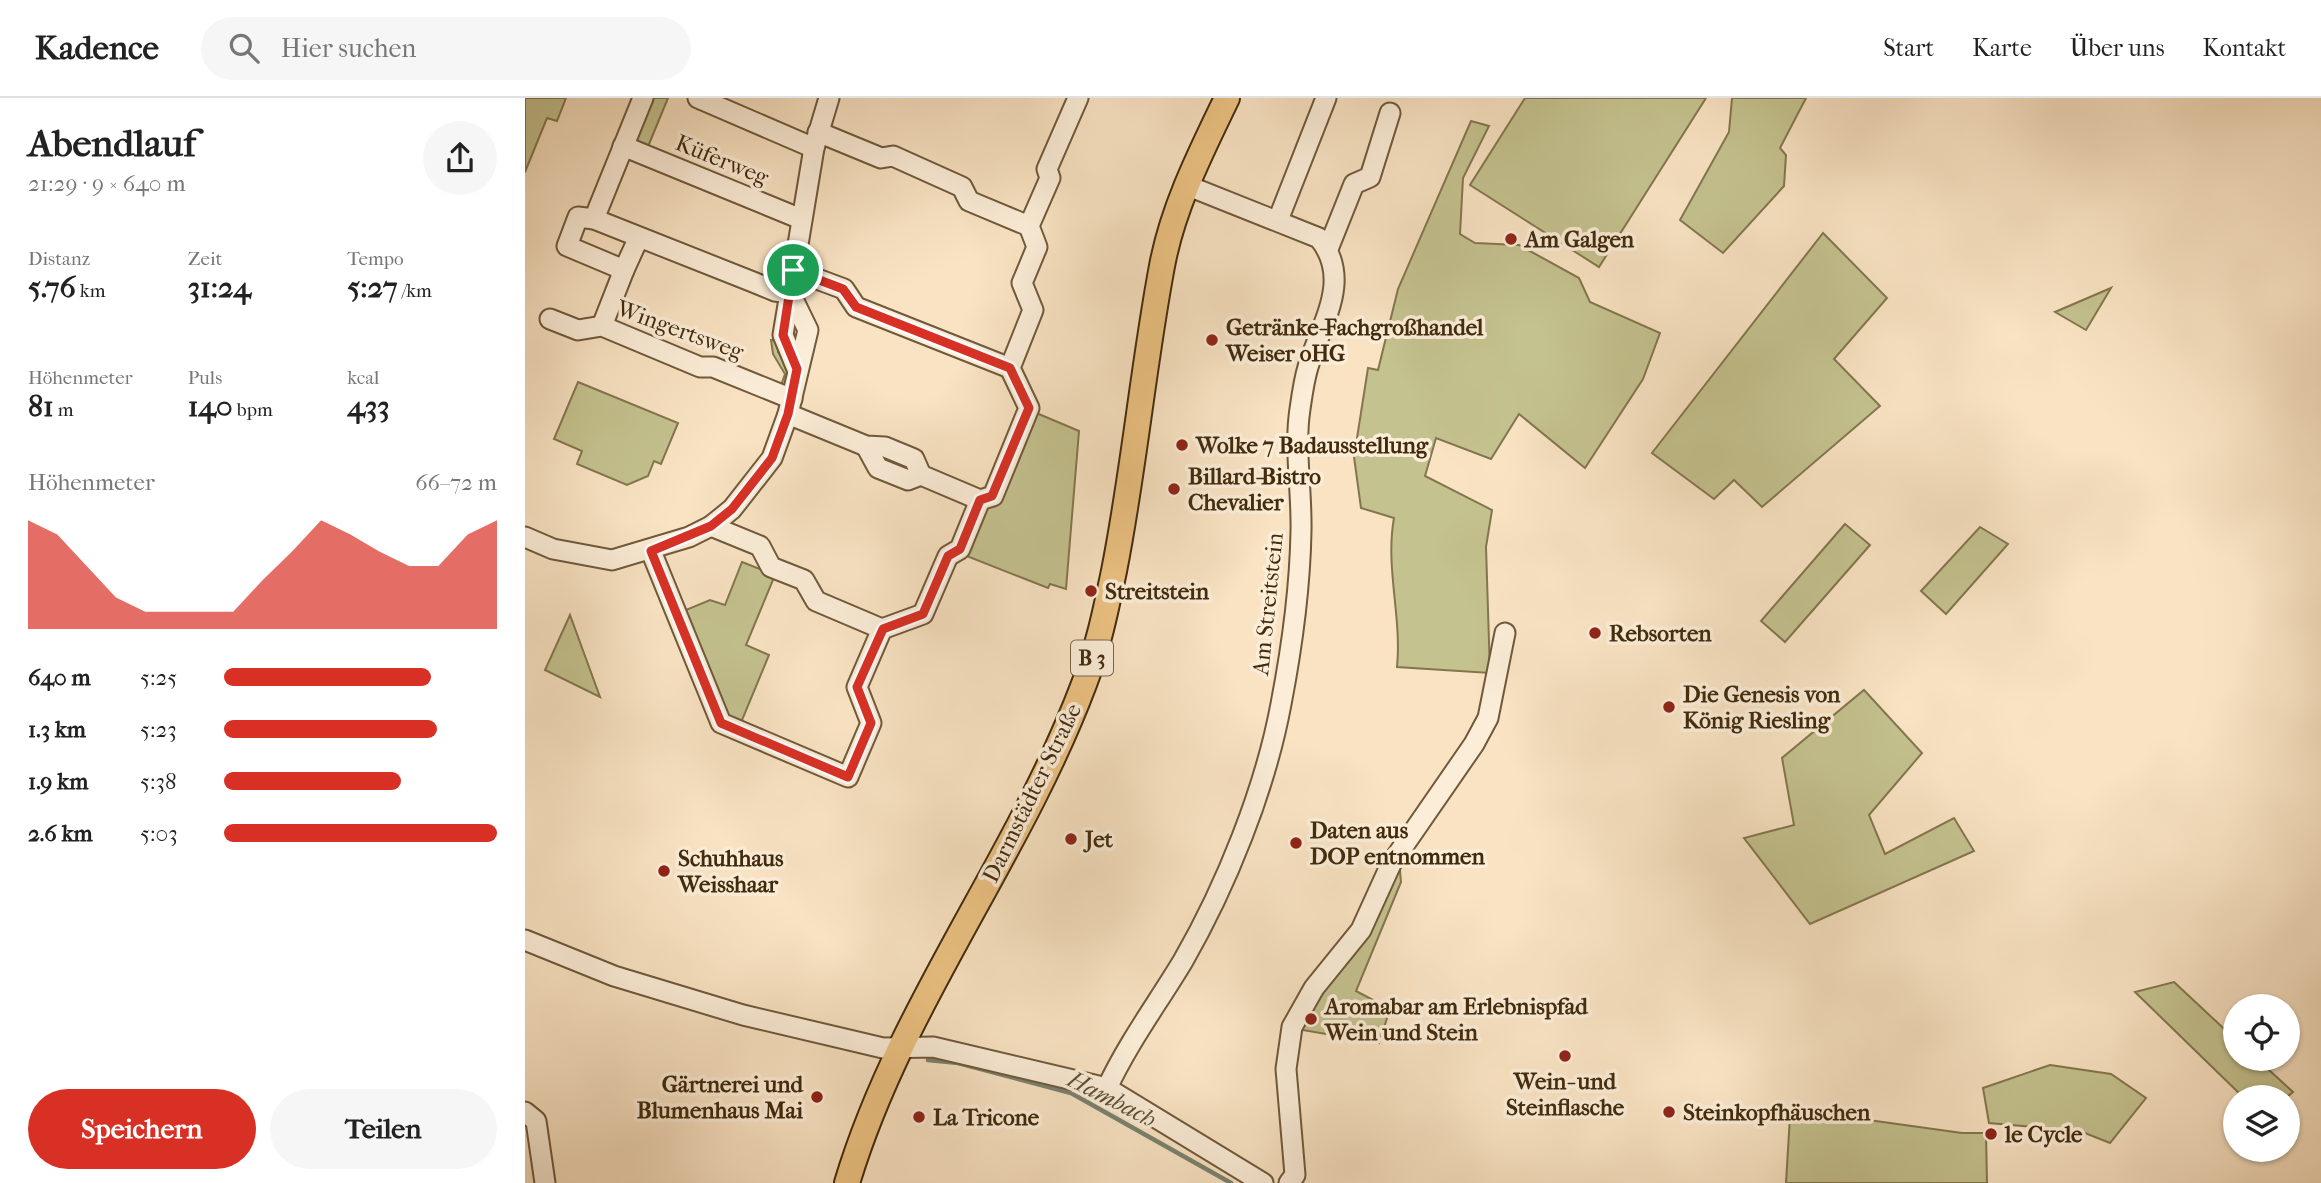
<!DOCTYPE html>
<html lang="de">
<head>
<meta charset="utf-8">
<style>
	body { margin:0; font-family:"IM FELL French Canon",serif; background:#f6f6f6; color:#222; height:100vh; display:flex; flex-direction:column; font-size:26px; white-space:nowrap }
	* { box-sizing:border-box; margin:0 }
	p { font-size:23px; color:#767676 }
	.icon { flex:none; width:38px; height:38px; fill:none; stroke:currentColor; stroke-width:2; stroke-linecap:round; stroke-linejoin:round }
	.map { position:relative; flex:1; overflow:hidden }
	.side { display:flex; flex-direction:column; background:#fff; width:525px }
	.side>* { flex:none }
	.controls { position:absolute; left:1698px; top:896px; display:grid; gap:14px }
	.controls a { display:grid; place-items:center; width:77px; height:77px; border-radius:50%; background:#fff; box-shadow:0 2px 5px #0004; font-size:35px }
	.pin { position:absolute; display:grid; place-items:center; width:60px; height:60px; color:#fff; margin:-30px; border:4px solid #fff; border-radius:50%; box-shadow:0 2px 7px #0007 }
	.round { display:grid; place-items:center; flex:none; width:74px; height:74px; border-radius:37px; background:#f6f6f6 }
	.head { display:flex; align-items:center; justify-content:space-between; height:119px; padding:0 28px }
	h1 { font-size:38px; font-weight:700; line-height:52px }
	.metrics { display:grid; grid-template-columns:repeat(3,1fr); gap:10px; height:119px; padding:7px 28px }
	.metrics div { display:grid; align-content:center }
	.metrics b { font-size:30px; font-weight:700 }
	.metrics small { font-size:19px; font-weight:400 }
	.metrics p { font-size:19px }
	.chart { height:196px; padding:14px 28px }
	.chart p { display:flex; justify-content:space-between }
	.chart svg { width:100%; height:126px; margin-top:7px; fill:#d93025; opacity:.7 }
	.cta { display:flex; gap:14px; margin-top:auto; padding:14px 28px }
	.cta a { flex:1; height:80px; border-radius:42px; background:#d93025; color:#fff; font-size:28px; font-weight:700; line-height:80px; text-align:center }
	.cta a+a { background:#f6f6f6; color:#222 }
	ul { padding:0 28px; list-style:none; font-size:23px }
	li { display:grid; grid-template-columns:112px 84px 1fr; align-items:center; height:52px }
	li i { height:18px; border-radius:9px; background:#d93025 }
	header { display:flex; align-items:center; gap:42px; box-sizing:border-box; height:98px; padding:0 35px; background:#fff; border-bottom:2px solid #e0e0e0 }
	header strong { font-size:33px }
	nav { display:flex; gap:38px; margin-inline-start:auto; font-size:24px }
	.search { width:490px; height:63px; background:#f6f6f6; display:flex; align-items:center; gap:18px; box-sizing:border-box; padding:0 24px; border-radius:38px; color:#767676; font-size:26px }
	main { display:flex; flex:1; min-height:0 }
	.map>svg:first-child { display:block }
</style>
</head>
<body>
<header>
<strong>Kadence</strong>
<div class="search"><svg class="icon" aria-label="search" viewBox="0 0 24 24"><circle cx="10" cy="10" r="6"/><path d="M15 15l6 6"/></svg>Hier suchen</div>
<nav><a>Start</a><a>Karte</a><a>Über uns</a><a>Kontakt</a></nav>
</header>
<main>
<section class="side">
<div class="head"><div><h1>Abendlauf</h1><p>21:29 · 9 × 640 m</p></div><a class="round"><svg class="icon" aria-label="share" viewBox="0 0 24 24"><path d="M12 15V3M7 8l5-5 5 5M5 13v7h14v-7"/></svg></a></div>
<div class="metrics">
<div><p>Distanz</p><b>5.76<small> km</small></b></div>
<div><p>Zeit</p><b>31:24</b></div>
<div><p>Tempo</p><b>5:27<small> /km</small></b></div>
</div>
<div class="metrics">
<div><p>Höhenmeter</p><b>81<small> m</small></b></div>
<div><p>Puls</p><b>140<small> bpm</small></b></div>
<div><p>kcal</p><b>433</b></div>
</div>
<div class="chart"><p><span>Höhenmeter</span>66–72 m</p>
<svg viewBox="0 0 160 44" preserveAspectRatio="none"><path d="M0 44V6L10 11L20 22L30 33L40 38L50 38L60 38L70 38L80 27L90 17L100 6L110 11L120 17L130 22L140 22L150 11L160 6V44z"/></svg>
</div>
<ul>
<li><b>640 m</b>5:25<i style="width:76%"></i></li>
<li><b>1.3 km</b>5:23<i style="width:78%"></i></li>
<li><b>1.9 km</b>5:38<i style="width:65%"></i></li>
<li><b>2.6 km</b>5:03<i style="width:100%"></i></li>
</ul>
<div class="cta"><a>Speichern</a><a>Teilen</a></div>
</section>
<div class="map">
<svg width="1796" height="1085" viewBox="0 0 1796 1085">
	<rect width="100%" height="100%" fill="#f9e3c3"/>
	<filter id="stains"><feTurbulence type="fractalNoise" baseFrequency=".00286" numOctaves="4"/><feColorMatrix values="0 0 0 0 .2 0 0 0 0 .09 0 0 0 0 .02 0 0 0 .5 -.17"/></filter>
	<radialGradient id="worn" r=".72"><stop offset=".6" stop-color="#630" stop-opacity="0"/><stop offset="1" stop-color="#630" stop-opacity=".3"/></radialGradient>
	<g fill="#c4c28f" stroke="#83764e" stroke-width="2">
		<polygon points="0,0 41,0 32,23 22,20 0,74"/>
		<polygon points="122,0 143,0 122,51 111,49 107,37"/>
		<polygon points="1000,0 1181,0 1074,169 945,87"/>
		<polygon points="1207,0 1281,0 1255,50 1261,57 1259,88 1198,155 1155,122 1204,34"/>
		<path d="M 946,23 L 964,28 L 938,80 L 935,136 L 950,145 L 994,147 L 1054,180 L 1065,204 L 1135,235 L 1118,281 L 1060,370 L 994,316 L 966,361 L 911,340 L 900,378 L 967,412 L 961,449 L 965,575 L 872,569 C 877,519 860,469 869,420 L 836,410 L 829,359 L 843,270 L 853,272 L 873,191 Z"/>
		<polygon points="1298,135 1362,200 1309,261 1355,308 1237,409 1209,382 1189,401 1127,355"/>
		<polygon points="1586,190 1561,232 1530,214"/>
		<polygon points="246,242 253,243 253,254 268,276 263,294 255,290 260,276 248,256"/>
		<polygon points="53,284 153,325 136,366 129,363 123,378 102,387 52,366 57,353 29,341"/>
		<polygon points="509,314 554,333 541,491 525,486 523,490 439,457 459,409"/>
		<polygon points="1320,426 1345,447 1260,544 1236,523"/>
		<polygon points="1455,429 1483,446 1421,516 1396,493"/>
		<polygon points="217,464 250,477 221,547 244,557 215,627 200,620 156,514 185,502 200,507"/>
		<polygon points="45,517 75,599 20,572"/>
		<polygon points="1339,592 1397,655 1344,717 1360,756 1429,720 1449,753 1285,826 1219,740 1269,727 1257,660"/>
		<polygon points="874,761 876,784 831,893 865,911 854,945 772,931"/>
		<polygon points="1649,884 1710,941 1710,961 1732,961 1768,994 1762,999 1718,999 1610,894"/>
		<polygon points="1525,967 1586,976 1621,1000 1585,1045 1555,1033 1464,1025 1458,990"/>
		<polygon points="1265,1018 1322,1019 1437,1035 1461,1035 1462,1085 1261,1085"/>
	</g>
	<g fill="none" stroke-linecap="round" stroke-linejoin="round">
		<polyline stroke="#798372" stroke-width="4.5" points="403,962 433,965 546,995 706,1085"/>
		<g stroke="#70593a" stroke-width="23">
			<g id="minor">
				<polyline points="173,0 289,50"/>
				<polyline points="293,34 356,60 368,58 437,89 444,103 504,128"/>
				<polyline points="98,48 276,121"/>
				<polyline points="69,121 118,0"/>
				<polyline points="753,122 801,0"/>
				<polyline points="114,139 99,172 42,148 53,119 69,121 228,184 250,193 265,195"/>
				<polyline points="803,151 829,86 845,79 865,15"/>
				<polyline points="268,172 319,191 331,209 485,270"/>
				<polyline points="25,221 53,232 77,228 175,269 188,269 267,301"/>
				<polyline points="77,228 99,172"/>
				<polyline points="272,271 258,237 289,50 304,0"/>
				<polyline points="263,316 341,348 360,349 389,361 396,377 455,402"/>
				<polyline points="341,348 353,370 383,382 396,377"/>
				<polyline points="186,428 235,448 246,469 279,482 291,503 357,531"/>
				<polyline points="0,439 28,451 87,462 164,439 186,428 207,411 247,360 263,316 283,232 265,195"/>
				<polyline points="126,453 196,625 323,679 346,625 332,589 357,531 398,516 423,458 435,451 455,402 468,398 504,310 485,270 508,212 497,185 512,149 504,128 525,80 522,71 553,0"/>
				<polyline points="0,842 89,878 218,917 358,950 408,949 582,990 738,1085"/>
				<path d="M 582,990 C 603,945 632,906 658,863 C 701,788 740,692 756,606 C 767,549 775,491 776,433 C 777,393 769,350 775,311 C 777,297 779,282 783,269 C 796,225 828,182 794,140 L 661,87"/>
				<polyline points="0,1014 11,1023 20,1085"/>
				<polyline points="764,1085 770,1077 761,971 767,929 789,890 836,832 866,766 949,646 963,620 980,535"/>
			</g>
		</g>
		<g stroke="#422b0d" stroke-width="28">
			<path id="major" d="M 322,1085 C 375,908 494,759 559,586 C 573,550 581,511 589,473 C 609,372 618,269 637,168 C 648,109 676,54 702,0"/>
		</g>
		<use href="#minor" stroke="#fbedd8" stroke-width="19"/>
		<use href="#major" stroke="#ecc282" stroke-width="24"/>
	</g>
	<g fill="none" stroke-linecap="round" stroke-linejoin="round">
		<g stroke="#fff" stroke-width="14">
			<polygon id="route" points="268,172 318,191 331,209 485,270 504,310 467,398 455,402 435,451 423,458 398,516 358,531 332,589 346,625 323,679 196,625 126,453 186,428 207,411 247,360 263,316 272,271 258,237"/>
		</g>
		<use href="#route" stroke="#d93025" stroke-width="9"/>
	</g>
	<g fill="#8f2418" stroke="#fbedd8" stroke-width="2.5">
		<circle cx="986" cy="141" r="7"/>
		<circle cx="687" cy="242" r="7"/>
		<circle cx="657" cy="347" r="7"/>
		<circle cx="649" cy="391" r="7"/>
		<circle cx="566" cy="493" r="7"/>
		<circle cx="1070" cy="535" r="7"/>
		<circle cx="1144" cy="609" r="7"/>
		<circle cx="546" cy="741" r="7"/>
		<circle cx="771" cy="745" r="7"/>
		<circle cx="139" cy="773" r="7"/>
		<circle cx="786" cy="921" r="7"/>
		<circle cx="1040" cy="958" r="7"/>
		<circle cx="292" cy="999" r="7"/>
		<circle cx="1144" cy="1014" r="7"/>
		<circle cx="394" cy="1019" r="7"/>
		<circle cx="1466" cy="1036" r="7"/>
	</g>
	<g text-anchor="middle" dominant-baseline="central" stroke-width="7" stroke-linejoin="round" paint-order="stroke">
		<rect fill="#fbedd8" stroke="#7a654a" stroke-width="2" x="546" y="542.5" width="42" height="35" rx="5"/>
		<g font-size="21" font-weight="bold" fill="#422b0d">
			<text x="567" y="560">B 3</text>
		</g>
		<g font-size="23" fill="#422b0d" stroke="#fbedd8">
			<text transform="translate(197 62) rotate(22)">Küferweg</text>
			<text transform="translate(155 232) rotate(20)">Wingertsweg</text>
			<text transform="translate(743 506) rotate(-84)">Am Streitstein</text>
			<text transform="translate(507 695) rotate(-64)">Darmstädter Straße</text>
		</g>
		<g font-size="23" font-weight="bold" fill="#422b0d" stroke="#fbedd8" text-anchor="start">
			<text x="1000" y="141">Am Galgen</text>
			<text x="701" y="229">Getränke-Fachgroßhandel<tspan x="701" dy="26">Weiser oHG</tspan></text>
			<text x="671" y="347">Wolke 7 Badausstellung</text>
			<text x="663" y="378">Billard-Bistro<tspan x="663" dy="26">Chevalier</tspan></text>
			<text x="580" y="493">Streitstein</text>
			<text x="1084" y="535">Rebsorten</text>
			<text x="1158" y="596">Die Genesis von<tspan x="1158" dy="26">König Riesling</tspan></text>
			<text x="785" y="732">Daten aus<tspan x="785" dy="26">DOP entnommen</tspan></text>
			<text x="560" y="741">Jet</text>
			<text x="153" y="760">Schuhhaus<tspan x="153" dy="26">Weisshaar</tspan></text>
			<text x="800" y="908">Aromabar am Erlebnispfad<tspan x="800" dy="26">Wein und Stein</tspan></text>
			<text x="1040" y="983" text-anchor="middle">Wein- und<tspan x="1040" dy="26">Steinflasche</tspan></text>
			<text x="278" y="986" text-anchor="end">Gärtnerei und<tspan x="278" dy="26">Blumenhaus Mai</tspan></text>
			<text x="1158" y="1014">Steinkopfhäuschen</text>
			<text x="408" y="1019">La Tricone</text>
			<text x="1480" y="1036">le Cycle</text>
		</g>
		<g font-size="24" font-style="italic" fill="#595037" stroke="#fbedd8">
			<text transform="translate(587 1001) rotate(27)">Hambach</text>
		</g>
	</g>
	<rect width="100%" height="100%" filter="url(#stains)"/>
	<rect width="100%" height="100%" fill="url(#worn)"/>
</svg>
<div class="controls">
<a><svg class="icon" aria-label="locate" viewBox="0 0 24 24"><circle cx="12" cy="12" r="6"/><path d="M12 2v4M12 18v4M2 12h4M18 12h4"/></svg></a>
<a><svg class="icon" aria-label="layers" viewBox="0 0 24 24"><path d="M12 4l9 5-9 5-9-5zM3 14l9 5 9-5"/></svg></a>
</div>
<div class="pin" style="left:268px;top:172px;background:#1e9e55"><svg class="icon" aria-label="arrive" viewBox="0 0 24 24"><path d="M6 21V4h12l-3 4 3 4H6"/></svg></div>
</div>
</main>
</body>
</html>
